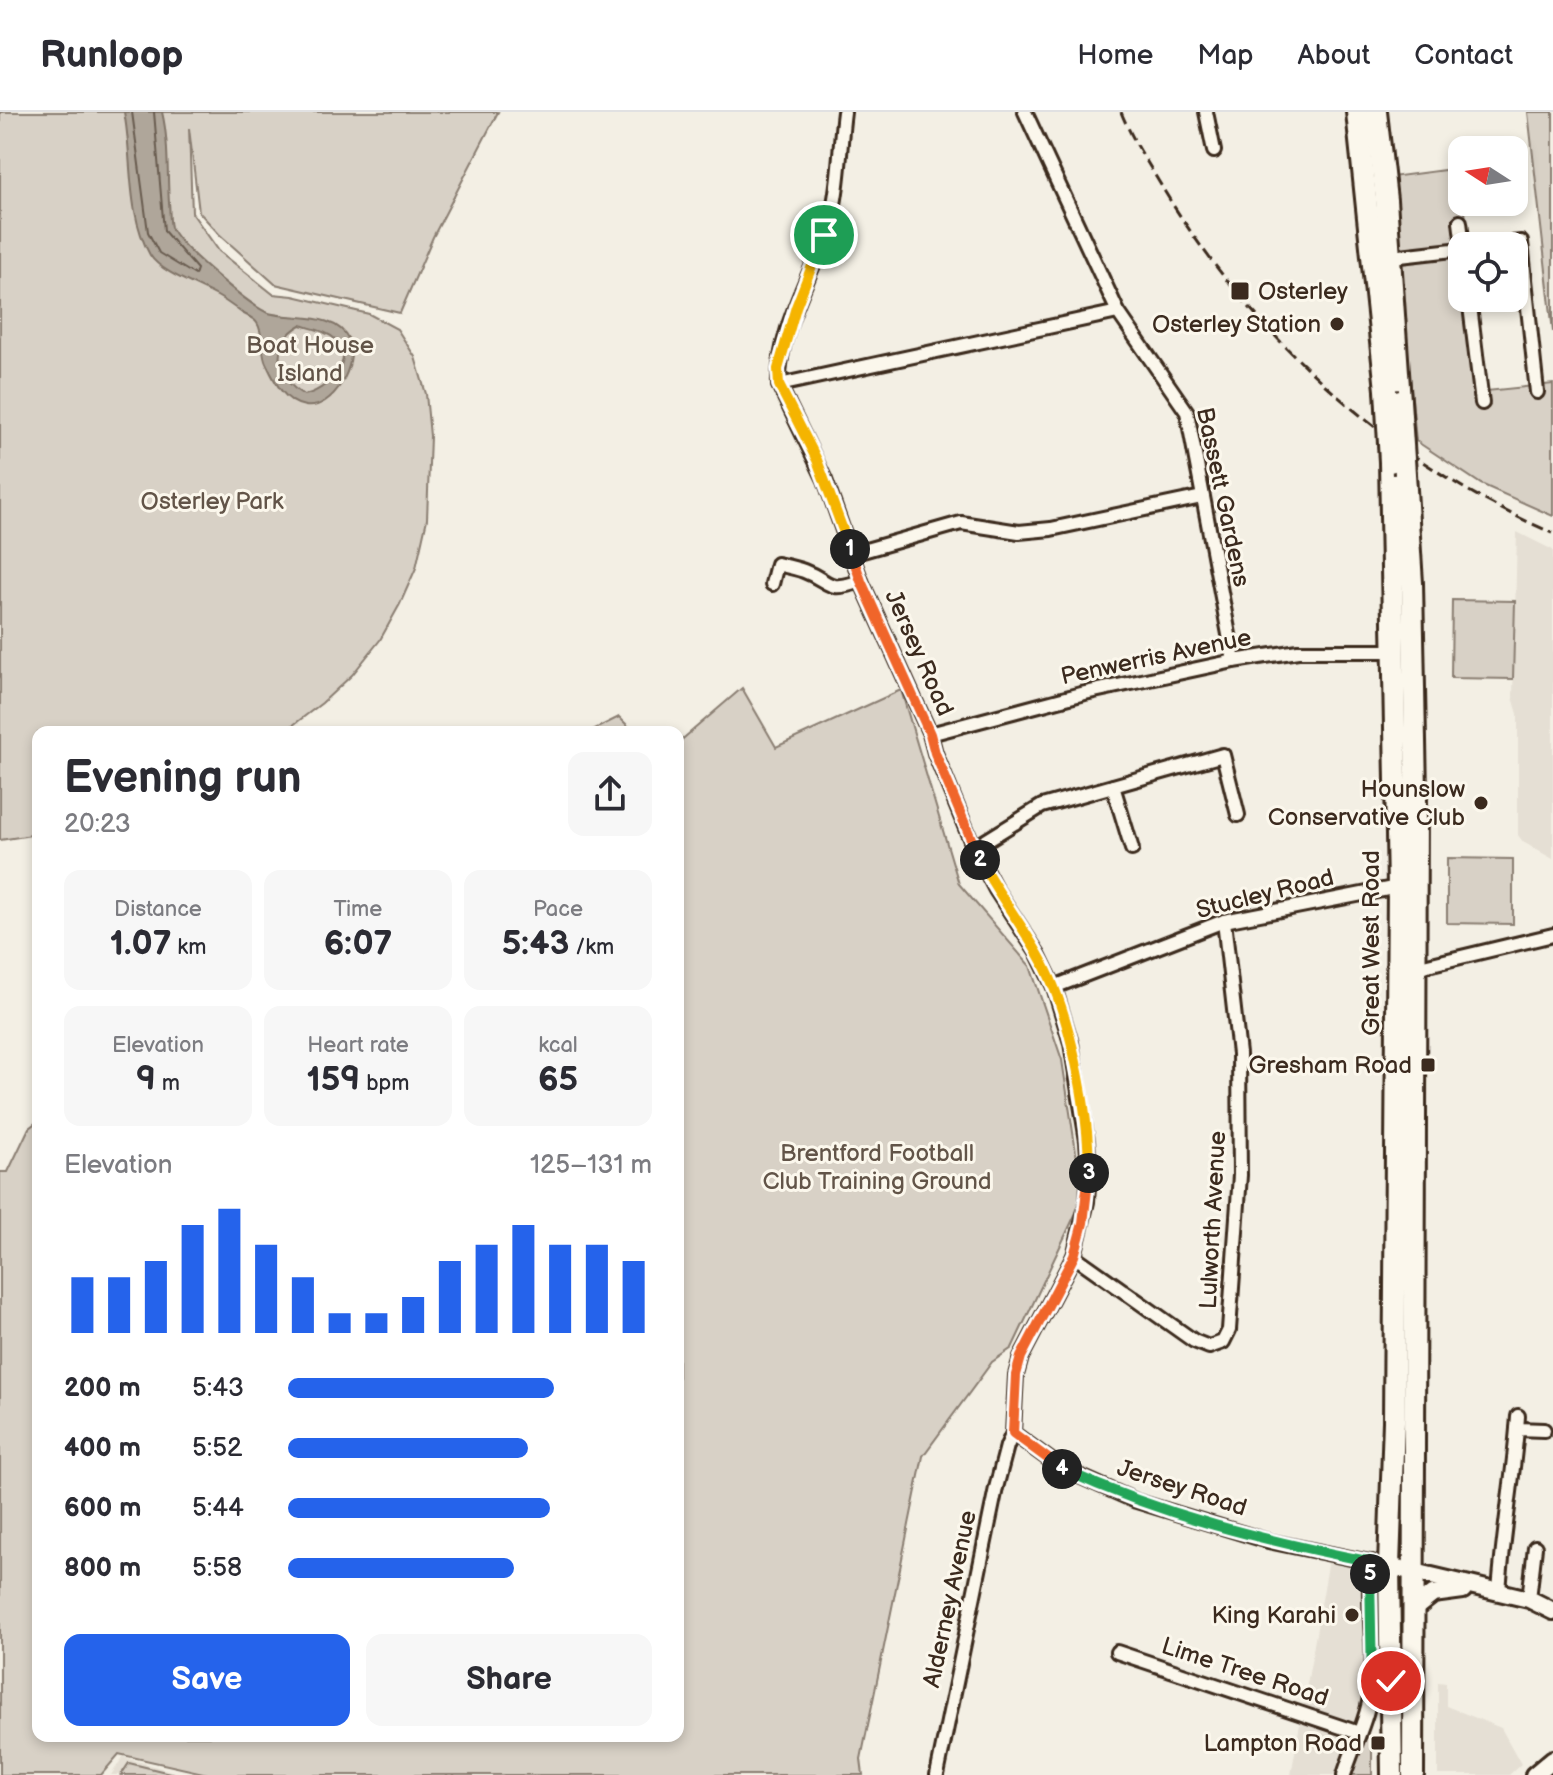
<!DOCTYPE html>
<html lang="en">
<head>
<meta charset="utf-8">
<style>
	body { margin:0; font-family:"Balsamiq Sans",sans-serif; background:#f7f7f7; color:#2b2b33; height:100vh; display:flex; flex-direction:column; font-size:30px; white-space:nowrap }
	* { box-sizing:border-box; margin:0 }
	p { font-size:26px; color:#7c7c81 }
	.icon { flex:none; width:44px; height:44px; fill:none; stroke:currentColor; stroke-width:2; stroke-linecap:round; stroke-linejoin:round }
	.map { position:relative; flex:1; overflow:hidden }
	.drawer { position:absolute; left:32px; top:614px; width:652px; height:1016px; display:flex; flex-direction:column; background:#fff; border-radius:16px; box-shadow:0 4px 12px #0003 }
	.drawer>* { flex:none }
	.needle { width:52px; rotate:282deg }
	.tools { position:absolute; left:1448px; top:24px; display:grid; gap:16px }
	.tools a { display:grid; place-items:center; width:80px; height:80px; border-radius:16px; background:#fff; box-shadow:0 4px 12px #0003; font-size:40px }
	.pin { position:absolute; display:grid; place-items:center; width:68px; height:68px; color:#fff; margin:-34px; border:4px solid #fff; border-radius:50%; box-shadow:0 2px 8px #0007 }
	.km { position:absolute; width:40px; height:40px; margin:-20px; border-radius:50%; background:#222; color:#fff; font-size:22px; line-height:40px; text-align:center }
	.round { display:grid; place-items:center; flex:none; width:84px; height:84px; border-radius:16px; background:#f7f7f7 }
	.head { display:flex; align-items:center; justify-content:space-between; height:136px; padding:0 32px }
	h1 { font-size:44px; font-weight:800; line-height:60px }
	.figures { display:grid; grid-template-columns:repeat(3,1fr); gap:12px; height:136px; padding:8px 32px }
	.figures div { display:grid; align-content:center; border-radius:16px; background:#f7f7f7; text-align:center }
	.figures b { font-size:34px; font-weight:800 }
	.figures small { font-size:22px; font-weight:400 }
	.figures p { font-size:22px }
	.chart { height:224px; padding:16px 32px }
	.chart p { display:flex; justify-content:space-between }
	.chart svg { width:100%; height:144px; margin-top:8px; stroke:#2563eb; stroke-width:6 }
	.button { display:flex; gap:16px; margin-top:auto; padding:16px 32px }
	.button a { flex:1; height:92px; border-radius:16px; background:#2563eb; color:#fff; font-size:32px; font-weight:800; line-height:92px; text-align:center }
	.button a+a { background:#f7f7f7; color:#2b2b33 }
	ul { padding:0 32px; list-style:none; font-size:26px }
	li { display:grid; grid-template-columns:128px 96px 1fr; align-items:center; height:60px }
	li i { height:20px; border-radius:10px; background:#2563eb }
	header { display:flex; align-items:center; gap:48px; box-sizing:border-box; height:112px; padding:0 40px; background:#fff; border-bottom:2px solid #e1e1e2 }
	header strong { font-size:38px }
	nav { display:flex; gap:44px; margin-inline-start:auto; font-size:28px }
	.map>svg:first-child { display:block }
</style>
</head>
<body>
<header>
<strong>Runloop</strong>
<nav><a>Home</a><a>Map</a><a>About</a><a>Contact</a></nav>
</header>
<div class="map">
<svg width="1553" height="1663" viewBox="0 0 1553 1663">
	<rect width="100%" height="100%" fill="#f3efe4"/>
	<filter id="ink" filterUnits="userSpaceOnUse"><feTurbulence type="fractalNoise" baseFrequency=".0125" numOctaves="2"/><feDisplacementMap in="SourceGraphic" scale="16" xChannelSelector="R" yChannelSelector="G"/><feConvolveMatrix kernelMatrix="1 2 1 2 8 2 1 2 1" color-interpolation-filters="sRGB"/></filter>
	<g filter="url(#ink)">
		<g fill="#e5dfd4">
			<polygon points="1517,420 1553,438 1553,747 1523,730 1518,723 1518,602 1513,585"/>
			<polygon points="1329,1448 1367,1455 1367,1567 1359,1600 1339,1663 1291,1663"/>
			<polygon points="1438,1570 1446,1571 1446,1594 1501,1616 1521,1652 1509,1663 1438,1663"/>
			<polygon points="123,1645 185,1663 111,1663"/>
		</g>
		<g fill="#d8d1c6" stroke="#8a7e72" stroke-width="2">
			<polygon points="0,0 498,0 433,125 400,201 275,172 219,122 199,100 189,16 192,101 219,139 273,182 293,184 369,202 397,217 415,245 426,282 430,324 427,407 416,456 400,492 380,528 352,563 322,591 284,620 38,620 38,722 0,728"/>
			<polygon points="1528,0 1553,0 1553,220"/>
			<polygon points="1460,56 1462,90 1464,90 1469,134 1462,134 1462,186 1476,186 1487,279 1553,272 1553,404 1481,372 1416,329 1391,65"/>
			<polygon points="1452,488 1515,489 1513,567 1451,566"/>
			<polygon points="742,576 776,635 901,578 959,772 1030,854 1062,948 1083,1086 1012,1236 992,1250 923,1344 861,1647 863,1663 212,1663 119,1642 101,1663 0,1663 0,1060 8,1060 29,1016 38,1009 38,1624 678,1624 678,631"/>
			<polygon points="619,605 634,620 589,620"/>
			<polygon points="1447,746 1513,747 1513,812 1447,811"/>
			<polygon points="1366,1626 1372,1626 1372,1663 1349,1663"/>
			<polygon points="129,1651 178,1663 121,1663"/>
		</g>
		<path fill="#afa69a" stroke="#817468" stroke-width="2" fill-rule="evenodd" d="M 124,0 L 162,0 C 169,29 167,61 169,91 C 170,98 169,108 171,115 C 177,133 247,191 266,200 C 287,209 336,198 349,228 C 359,251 333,299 305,294 C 284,291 274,268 266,251 C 261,242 264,221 257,211 C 255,207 246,203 242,201 C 234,195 226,189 217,184 C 198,173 161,161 150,143 C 126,101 133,46 124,0 ZM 301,213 C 313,217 327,219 336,228 C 357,250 325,279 304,283 C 274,266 270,230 301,213 Z"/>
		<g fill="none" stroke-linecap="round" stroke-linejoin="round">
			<polyline stroke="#695c50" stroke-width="2" points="132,0 148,120 159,141 195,163 197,157 164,119 154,0"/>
			<g stroke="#3b2a1e" stroke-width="18">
				<g id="minor">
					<path d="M 844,0 C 840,30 840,62 834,92 C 821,152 777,211 779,273 L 825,368 L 861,469 L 930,622 L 935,641 L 974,736 L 996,778 L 1038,842 L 1054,875 L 1071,931 L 1087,1029 L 1089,1058 L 1087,1090 L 1074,1144 L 1021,1245 L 1016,1263 L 1013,1321 L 1061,1356 L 1136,1389 L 1268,1429 L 1389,1454"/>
					<polyline points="1025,0 1118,200 1187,300 1234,549"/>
					<polyline points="1206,0 1214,39"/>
					<polyline points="1460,110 1463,134"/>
					<polyline points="1487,134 1521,130 1537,280"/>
					<polyline points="1391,145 1462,137"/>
					<polyline points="1469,186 1482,291"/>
					<polyline points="779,273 1118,200"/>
					<polyline points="852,442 961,411 1019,420 1051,417 1202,385"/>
					<path d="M 772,472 L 777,452 C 786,454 796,456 804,459 C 833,470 825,481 861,469"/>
					<polyline points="930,622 1085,581 1234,549 1298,539 1394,539"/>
					<polyline points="1113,674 1132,737"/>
					<polyline points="974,736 1042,694 1223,643 1238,703"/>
					<polyline points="1415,856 1553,823"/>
					<polyline points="1054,875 1224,809 1398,775"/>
					<polyline points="1074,1144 1194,1229 1209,1235 1223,1230 1229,1218 1240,1063 1239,942 1224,809"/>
					<polyline points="1517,1317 1544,1318"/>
					<path d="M 1499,1480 C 1503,1421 1514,1363 1518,1304"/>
					<polyline points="1529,1487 1535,1435"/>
					<polyline points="1117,1540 1359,1621"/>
					<polyline points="937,1663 996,1376 1007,1334 1013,1321"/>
					<path d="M 1344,1663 C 1354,1631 1371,1601 1372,1568 C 1375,1529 1366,1488 1372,1450"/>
				</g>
			</g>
			<g stroke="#3b2a1e" stroke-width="22">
				<g id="major">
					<polyline points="1389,1454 1529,1487 1553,1499"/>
					<polyline points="1414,1497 1433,1482 1463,1478"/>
					<polyline points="1534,1663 1553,1647"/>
				</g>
			</g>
			<g stroke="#3b2a1e" stroke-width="26">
				<g id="highway">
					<polyline points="1357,0 1386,278"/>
					<polyline points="1376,0 1386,88 1400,289"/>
					<polyline points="1390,350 1398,775 1394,1309 1389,1454 1392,1663"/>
					<polyline points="1405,362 1412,471 1416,681 1413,1663"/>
				</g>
			</g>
			<use href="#minor" stroke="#fbf7ec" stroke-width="12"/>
			<use href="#major" stroke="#fbf7ec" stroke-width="16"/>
			<use href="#highway" stroke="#fbf7ec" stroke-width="20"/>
			<path stroke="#3b2a1e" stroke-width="3" stroke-dasharray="12 6" stroke-linecap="butt" d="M 1121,0 C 1132,28 1150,54 1165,80 C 1253,225 1396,355 1553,421"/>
			<g stroke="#3b2a1e" stroke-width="26" stroke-linecap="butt">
				<g id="highway-bridge">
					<polyline points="1386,278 1390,350"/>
					<polyline points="1400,289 1405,362"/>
				</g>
			</g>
			<use href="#highway-bridge" stroke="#fbf7ec" stroke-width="20"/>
		</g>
	</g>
	<g fill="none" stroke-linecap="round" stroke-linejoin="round" filter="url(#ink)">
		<g stroke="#fff" stroke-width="16">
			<polyline id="split-1" points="824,123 796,195 778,257 779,273 817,348 850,437"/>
		</g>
		<g stroke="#fff" stroke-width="16">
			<polyline id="split-2" points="850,437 861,469 930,622 935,641 980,748"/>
		</g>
		<g stroke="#fff" stroke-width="16">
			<path id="split-3" d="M 980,748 C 997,781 1020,810 1038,842 C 1070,897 1089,997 1089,1061"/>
		</g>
		<g stroke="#fff" stroke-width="16">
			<polyline id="split-4" points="1062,1357 1013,1321 1016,1263 1021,1245 1074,1144 1083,1111 1089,1061"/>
		</g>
		<g stroke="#fff" stroke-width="16">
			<path id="split-5" d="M 1062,1357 C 1164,1404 1262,1428 1372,1450 L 1370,1462"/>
		</g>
		<g stroke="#fff" stroke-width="16">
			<polyline id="split-6" points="1370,1462 1372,1569 1391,1569"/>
		</g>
		<use href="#split-1" stroke="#f5b400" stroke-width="10"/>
		<use href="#split-2" stroke="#f0652b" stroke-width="10"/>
		<use href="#split-3" stroke="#f5b400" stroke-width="10"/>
		<use href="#split-4" stroke="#f0652b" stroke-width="10"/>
		<use href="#split-5" stroke="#22a559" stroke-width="10"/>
		<use href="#split-6" stroke="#22a559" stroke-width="10"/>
	</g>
	<g fill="#3b2a1e" stroke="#fbf7ec" stroke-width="3">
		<rect x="1230" y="169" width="20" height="20" rx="4"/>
		<circle cx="1337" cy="212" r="8"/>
		<circle cx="1481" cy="691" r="8"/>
		<rect x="1420" y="945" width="16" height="16" rx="4"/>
		<circle cx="1352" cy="1503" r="8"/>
		<rect x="1370" y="1623" width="16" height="16" rx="4"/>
	</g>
	<g text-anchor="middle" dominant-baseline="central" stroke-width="6" stroke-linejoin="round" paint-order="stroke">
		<g font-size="24" fill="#3b2a1e" stroke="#fbf7ec" text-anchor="end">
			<text x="1258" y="179" text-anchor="start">Osterley</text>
			<text x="1321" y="212">Osterley Station</text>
			<text x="1465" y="677">Hounslow<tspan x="1465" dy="28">Conservative Club</tspan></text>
			<text x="1412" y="953">Gresham Road</text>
			<text x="1336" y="1503">King Karahi</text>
			<text x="1362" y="1631">Lampton Road</text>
		</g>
		<g font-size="24" fill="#625448" stroke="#fbf7ec">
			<text x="310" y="233">Boat House<tspan x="310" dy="28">Island</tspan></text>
			<text x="212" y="389">Osterley Park</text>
			<text x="877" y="1041">Brentford Football<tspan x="877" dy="28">Club Training Ground</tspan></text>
		</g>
		<g font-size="24" fill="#3b2a1e" stroke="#fbf7ec">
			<text transform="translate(1223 385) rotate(78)">Bassett Gardens</text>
			<text transform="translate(919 541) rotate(66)">Jersey Road</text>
			<text transform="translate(1156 545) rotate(-12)">Penwerris Avenue</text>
			<text transform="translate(1265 782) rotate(-14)">Stucley Road</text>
			<text transform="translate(1371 831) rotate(-90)">Great West Road</text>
			<text transform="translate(1213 1108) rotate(-87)">Lulworth Avenue</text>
			<text transform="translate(1182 1376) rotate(18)">Jersey Road</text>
			<text transform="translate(950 1487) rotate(-78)">Alderney Avenue</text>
			<text transform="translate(1245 1560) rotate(18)">Lime Tree Road</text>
		</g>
	</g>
</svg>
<div class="tools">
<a><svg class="needle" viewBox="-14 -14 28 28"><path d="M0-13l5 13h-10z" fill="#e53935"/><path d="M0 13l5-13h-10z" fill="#7c7c81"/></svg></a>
<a><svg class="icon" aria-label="locate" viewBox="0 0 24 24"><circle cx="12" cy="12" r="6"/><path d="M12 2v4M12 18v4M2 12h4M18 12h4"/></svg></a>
</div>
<div class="pin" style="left:824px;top:123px;background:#1e9e55"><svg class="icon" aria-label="arrive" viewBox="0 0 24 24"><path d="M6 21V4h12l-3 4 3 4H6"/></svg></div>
<div class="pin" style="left:1391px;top:1569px;background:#d93025"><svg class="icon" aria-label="check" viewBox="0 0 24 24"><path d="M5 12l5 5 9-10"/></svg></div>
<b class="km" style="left:850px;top:437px">1</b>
<b class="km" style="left:980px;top:748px">2</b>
<b class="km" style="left:1089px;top:1061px">3</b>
<b class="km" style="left:1062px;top:1357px">4</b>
<b class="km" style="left:1370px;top:1462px">5</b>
<section class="drawer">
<div class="head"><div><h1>Evening run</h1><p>20:23</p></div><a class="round"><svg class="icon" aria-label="share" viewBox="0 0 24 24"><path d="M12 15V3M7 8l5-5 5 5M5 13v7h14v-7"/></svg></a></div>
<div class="figures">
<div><p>Distance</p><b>1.07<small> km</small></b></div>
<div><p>Time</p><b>6:07</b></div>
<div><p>Pace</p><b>5:43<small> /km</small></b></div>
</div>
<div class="figures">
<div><p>Elevation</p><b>9<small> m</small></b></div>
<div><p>Heart rate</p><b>159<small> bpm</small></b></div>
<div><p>kcal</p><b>65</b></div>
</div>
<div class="chart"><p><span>Elevation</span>125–131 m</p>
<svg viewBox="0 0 160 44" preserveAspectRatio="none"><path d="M5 44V27M15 44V27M25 44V22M35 44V11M45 44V6M55 44V17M65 44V27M75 44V38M85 44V38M95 44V33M105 44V22M115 44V17M125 44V11M135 44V17M145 44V17M155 44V22"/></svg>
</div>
<ul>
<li><b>200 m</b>5:43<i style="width:73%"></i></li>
<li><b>400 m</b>5:52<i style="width:66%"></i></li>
<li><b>600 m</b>5:44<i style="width:72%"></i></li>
<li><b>800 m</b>5:58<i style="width:62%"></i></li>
</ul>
<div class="button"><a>Save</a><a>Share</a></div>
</section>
</div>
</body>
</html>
